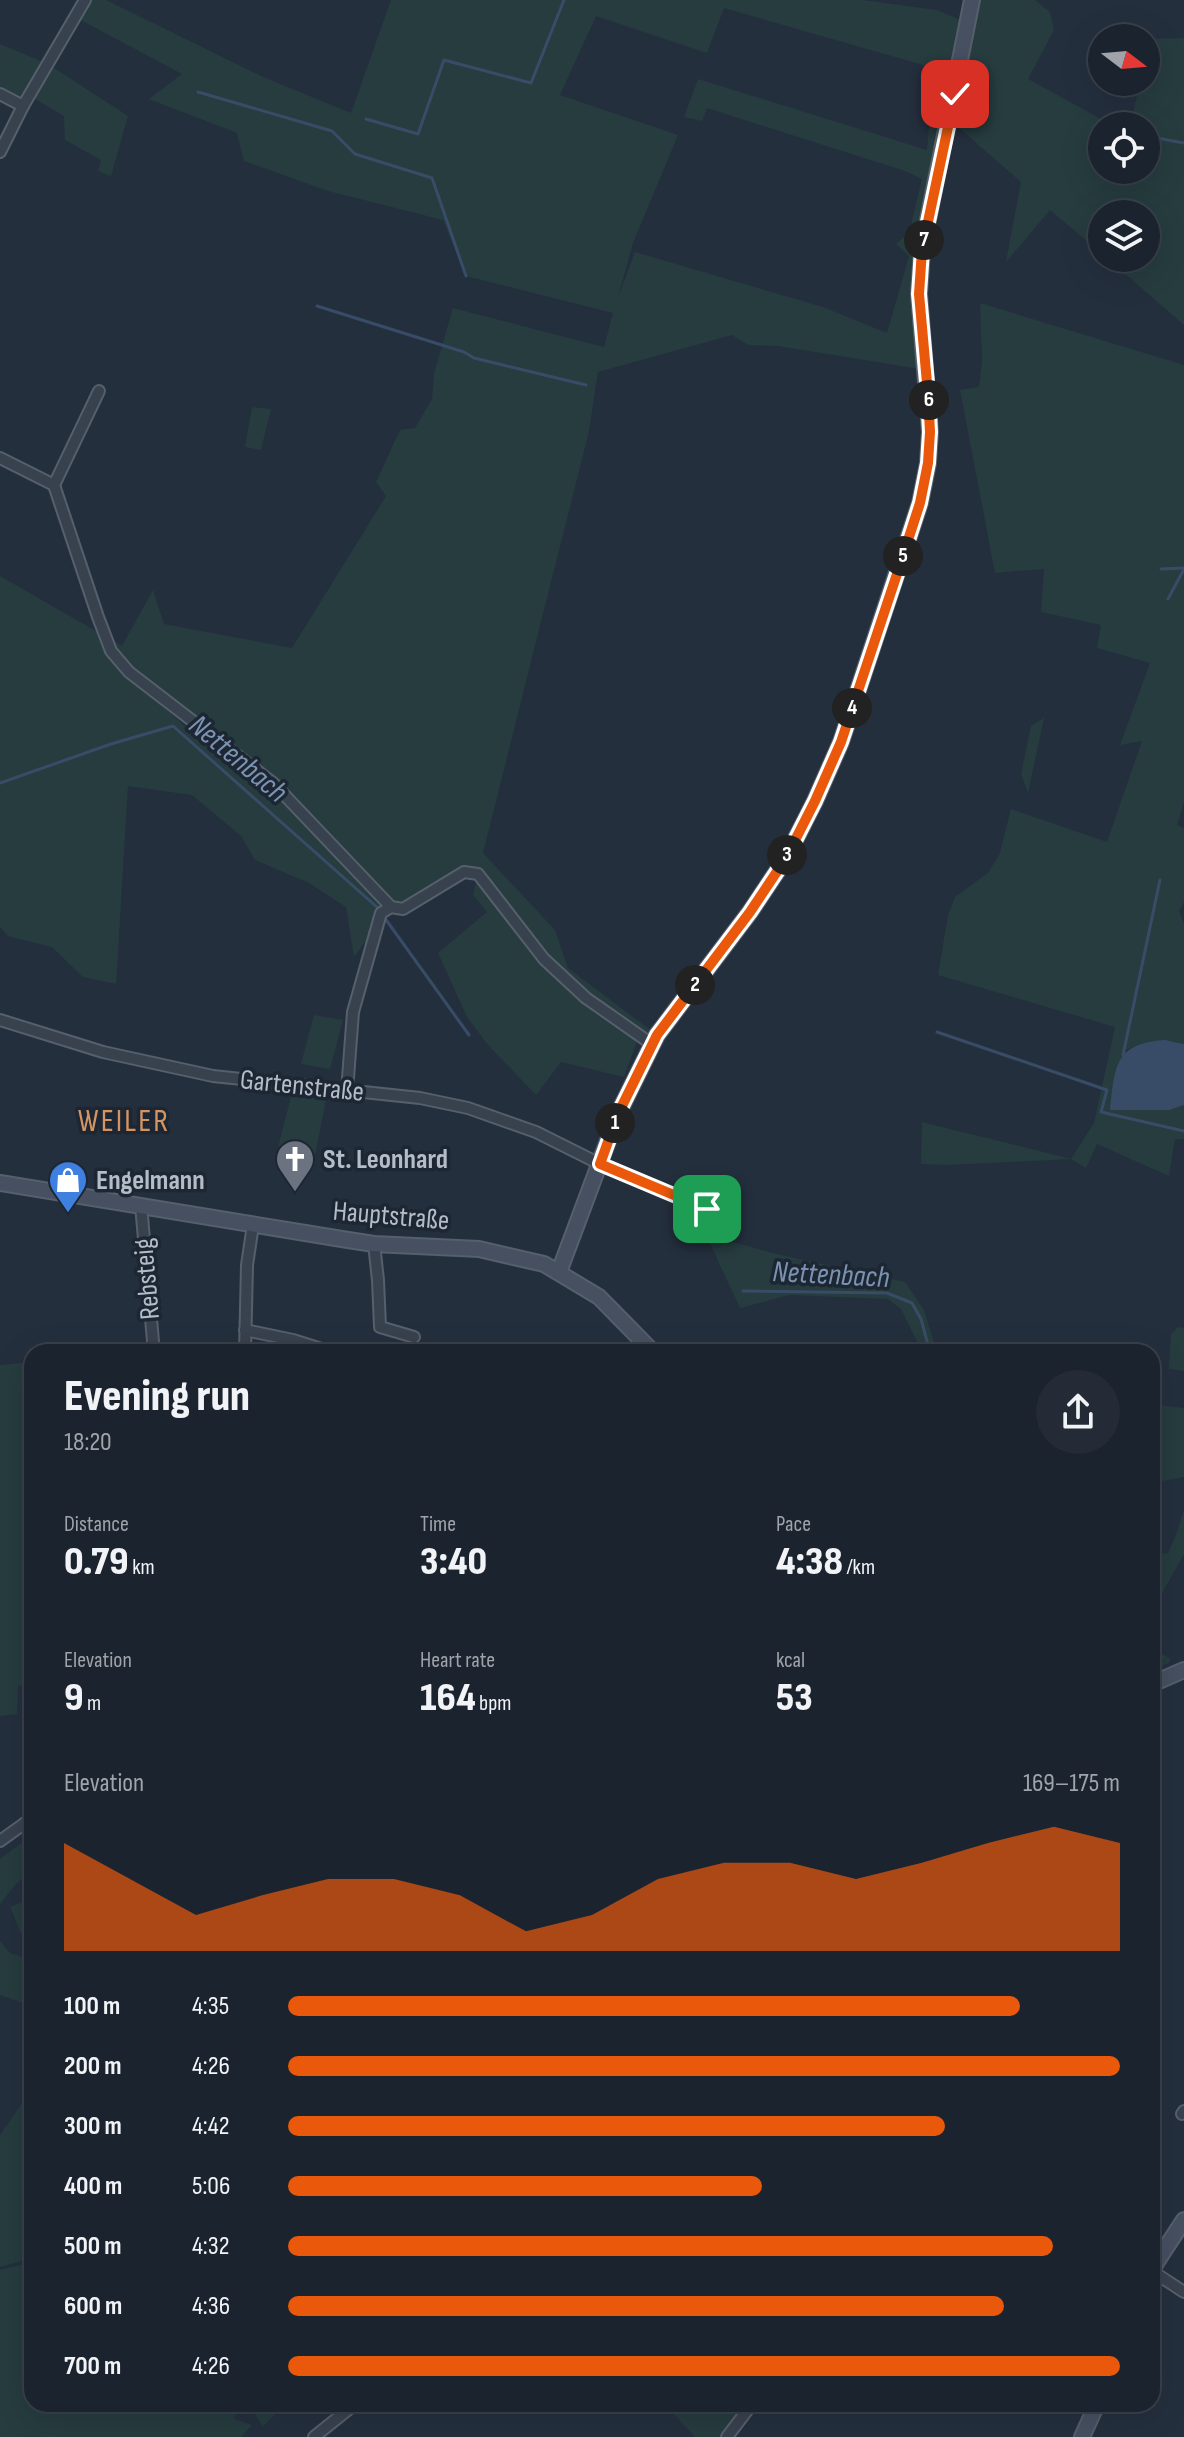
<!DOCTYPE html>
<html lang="en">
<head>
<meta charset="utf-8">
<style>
	body { margin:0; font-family:"Sofia Sans Condensed",sans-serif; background:#242b36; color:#f1f3f6; height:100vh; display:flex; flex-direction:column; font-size:30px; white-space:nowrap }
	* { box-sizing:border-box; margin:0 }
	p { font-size:26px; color:#a0a4aa }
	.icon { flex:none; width:44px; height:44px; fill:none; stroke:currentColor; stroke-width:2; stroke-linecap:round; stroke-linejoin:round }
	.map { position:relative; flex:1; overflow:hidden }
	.sheet { position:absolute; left:24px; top:1344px; width:1136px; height:1068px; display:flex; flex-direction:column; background:#1b232e; border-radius:24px; box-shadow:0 8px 32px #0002,0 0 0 2px #39404a }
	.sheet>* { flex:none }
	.needle { width:52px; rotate:106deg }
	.fabs { position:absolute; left:1088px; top:24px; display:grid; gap:16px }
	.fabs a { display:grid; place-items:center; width:72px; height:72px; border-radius:50%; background:#1b232e; box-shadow:0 8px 32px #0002,0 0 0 2px #39404a; font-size:40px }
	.pin { position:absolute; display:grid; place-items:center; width:68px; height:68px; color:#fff; margin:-34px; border-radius:16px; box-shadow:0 4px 12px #0006 }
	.km { position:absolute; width:40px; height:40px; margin:-20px; border-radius:50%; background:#222; color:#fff; font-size:22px; line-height:40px; text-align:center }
	.round { display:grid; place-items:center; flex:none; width:84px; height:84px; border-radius:42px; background:#242b36 }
	.headline { display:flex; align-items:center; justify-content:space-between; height:136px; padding:0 40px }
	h1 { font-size:44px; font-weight:800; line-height:60px }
	.stats { display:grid; grid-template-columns:repeat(3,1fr); gap:12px; height:136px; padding:8px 40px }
	.stats div { display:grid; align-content:center }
	.stats b { font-size:40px; font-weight:800 }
	.stats small { font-size:22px; font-weight:400 }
	.stats p { font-size:22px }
	.chart { height:224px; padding:16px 40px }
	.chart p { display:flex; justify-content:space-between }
	.chart svg { width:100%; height:144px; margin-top:8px; fill:#ea580c; opacity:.7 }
	ul { padding:0 40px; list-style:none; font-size:26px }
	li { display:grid; grid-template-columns:128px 96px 1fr; align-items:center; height:60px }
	li i { height:20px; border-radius:10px; background:#ea580c }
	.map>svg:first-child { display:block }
</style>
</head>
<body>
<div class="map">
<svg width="1184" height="2437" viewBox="0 0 1184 2437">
	<rect width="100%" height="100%" fill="#242f3e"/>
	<g fill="#263c3f" fill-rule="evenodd">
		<path d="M 85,0 L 106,0 L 263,77 L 351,113 L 391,0 L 863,0 L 937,10 L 967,23 L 972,0 L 1035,0 L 1050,12 L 1054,30 L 1028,79 L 1114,126 L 1102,126 L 1102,170 L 1146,170 L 1146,126 L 1130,126 L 1140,82 L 1146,82 L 1146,54 L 1149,39 L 1184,38 L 1184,325 L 1107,258 L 1146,258 L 1146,214 L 1102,214 L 1102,254 L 1050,210 L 1006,262 L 1021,182 L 950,120 L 922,250 L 926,370 L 778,346 L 748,345 L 732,335 L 598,372 L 589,431 L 483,853 L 555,930 L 568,968 L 657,1035 L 638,1039 L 624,1077 L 561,1062 L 536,1095 L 488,1045 L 467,1017 L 438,953 L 487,912 L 473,895 L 478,875 L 464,872 L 403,909 L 391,907 L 354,957 L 346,907 L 309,883 L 255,860 L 241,836 L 192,795 L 128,786 L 116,984 L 83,977 L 52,947 L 8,936 L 0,927 L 0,576 L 122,646 L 153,590 L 164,624 L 292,648 L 386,496 L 376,482 L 400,430 L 415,428 L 432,399 L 434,373 L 453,308 L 604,347 L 613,313 L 466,276 L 443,220 L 328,191 L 244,161 L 237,133 L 149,99 L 182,74 L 75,17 ZM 724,8 L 944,71 L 930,113 L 927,150 L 698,79 L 684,117 L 702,121 L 707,108 L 905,171 L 922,179 L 909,233 L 896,244 L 909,256 L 887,333 L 823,307 L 635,252 L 618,297 L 633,243 L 678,135 L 560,95 L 596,16 L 707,53 ZM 131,674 L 262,776 L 186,727 L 137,684 Z"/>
		<polygon points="0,44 48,64 128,116 111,176 98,171 101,160 65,140 64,116 30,96 23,106 0,94"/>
		<path d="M 980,303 L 1184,365 L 1184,802 L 1177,825 L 1184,828 L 1184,902 L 1179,911 L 1184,924 L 1184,1044 C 1162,1037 1146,1041 1126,1050 L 1146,1109 L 1169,1110 L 1184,1105 L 1184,1077 L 1184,1139 L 1175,1139 L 1169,1176 L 1097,1144 L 1086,1168 L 1071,1159 L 948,1165 L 921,1164 L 922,1122 L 1071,1159 L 1094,1123 L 1115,1027 L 938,975 L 948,915 L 955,897 L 988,873 L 1000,853 L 1011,809 L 1107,842 L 1142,741 L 1120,745 L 1150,663 L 1097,648 L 1101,625 L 1041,612 L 1044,569 L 995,573 L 960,390 L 979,387 L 982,361 Z"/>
		<polygon points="252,407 271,409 261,450 245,447"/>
		<polygon points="1044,718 1028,793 1021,774 1031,726"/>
		<polygon points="314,1015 343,1020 330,1069 301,1064"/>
		<polygon points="294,1085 328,1090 315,1155 278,1147"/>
		<polygon points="706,1235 781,1255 905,1282 924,1310 937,1352 922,1352 901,1309 888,1299 789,1295 740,1308"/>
		<polygon points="1178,1327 1184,1328 1184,1371 1169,1369 1171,1334"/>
		<polygon points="32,1362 32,1684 18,1686 17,1714 0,1716 0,1365"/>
		<polygon points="1160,1366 1157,1405 1184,1408 1184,1477 1152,1483 1152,1373"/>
		<polygon points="1184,1510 1184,1554 1152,1611 1152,1555 1168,1553 1177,1532"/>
		<polygon points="1152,1648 1171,1659 1169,1663 1152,1670"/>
		<polygon points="32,1835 32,1870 15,1885 0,1904 0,1859"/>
		<polygon points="32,1898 32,1932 22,1936 10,1907"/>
		<polygon points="0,1941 10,1953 29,1959 32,1956 32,2006 0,1995"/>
		<polygon points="32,2089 32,2258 0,2267 0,2135"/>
		<polygon points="32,2262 32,2404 240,2404 234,2419 252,2425 241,2437 0,2437 0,2270"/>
		<polygon points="262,2404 283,2404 280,2410 263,2426 255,2415"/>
		<polygon points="672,2404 758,2404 734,2437 695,2437 668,2408"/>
	</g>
	<path fill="#394c67" d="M 1165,1040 L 1184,1044 L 1184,1105 L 1169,1110 L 1110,1110 C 1115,1067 1114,1043 1165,1040 Z"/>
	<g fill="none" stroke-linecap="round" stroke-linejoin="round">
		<g stroke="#394c67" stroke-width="3">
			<polyline points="198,92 332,131 355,154 432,178 466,276"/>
			<polyline points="366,119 418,134 444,60 531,83 564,0"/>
			<polyline points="1146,136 1184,143"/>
			<polyline points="317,306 464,352 474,358 586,385"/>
			<polyline points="1161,569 1184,568"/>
			<polyline points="1168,599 1184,569"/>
			<polyline points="0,783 111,744 173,726 378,908"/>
			<polyline points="384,917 469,1035"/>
			<polyline points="937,1032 1107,1090 1101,1112 1184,1131"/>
			<polyline points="1123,1055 1160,880"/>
			<polyline points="743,1291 887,1293 912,1303 921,1319 930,1352"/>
			<polyline points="1152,1653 1161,1657"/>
		</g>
		<g stroke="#565f6c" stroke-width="14">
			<g id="street">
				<polyline points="0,94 23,106"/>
				<polyline points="0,152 23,106 85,0"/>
				<polyline points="0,458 54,485 98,617 111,651 129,672 273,783 391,907 381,913 353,1012 347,1091"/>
				<polyline points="54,485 99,391"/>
				<polyline points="391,907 403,909 464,872 478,874 544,959 586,998 653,1045"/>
				<polyline points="0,1020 103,1052 213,1076 420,1098 468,1108 536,1132 600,1164 707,1209"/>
				<polyline points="141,1205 153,1341 151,1352"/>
				<polyline points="374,1244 378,1280 380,1327 414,1337"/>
				<polyline points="245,1330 293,1340 331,1352"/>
				<polyline points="245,1352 247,1265 253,1225"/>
				<polyline points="0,1841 32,1818"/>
				<polyline points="1182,2114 1184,2111"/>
				<polyline points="1152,2271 1184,2292"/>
				<polyline points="314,2437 355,2404"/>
				<polyline points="727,2437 752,2404"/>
			</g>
		</g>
		<g stroke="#565f6c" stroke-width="18">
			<g id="secondary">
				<polyline points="0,1183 348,1240 374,1244 479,1249 544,1264 599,1297 653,1352"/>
				<polyline points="559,1272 618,1114 657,1035 750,912 786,858 815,801 841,742 920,503 928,463 930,432 919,294 922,250 972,0"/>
				<polyline points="1152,1684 1184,1670"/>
				<polyline points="1152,2269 1184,2220"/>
				<polyline points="1082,2437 1097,2404"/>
			</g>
		</g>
		<use href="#street" stroke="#38414e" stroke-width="10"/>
		<use href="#secondary" stroke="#465061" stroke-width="14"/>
	</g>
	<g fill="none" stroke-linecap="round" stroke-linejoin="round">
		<g stroke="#fff" stroke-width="16">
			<polyline id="route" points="707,1209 600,1164 618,1114 657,1035 750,912 786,858 815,801 841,742 899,568 920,503 928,463 930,432 928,394 919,294 922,250 955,94"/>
		</g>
		<use href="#route" stroke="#ea580c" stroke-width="10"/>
	</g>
	<defs>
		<g id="church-pin" transform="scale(2)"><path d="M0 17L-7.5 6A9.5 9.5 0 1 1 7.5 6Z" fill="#6b7280" stroke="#1d2633"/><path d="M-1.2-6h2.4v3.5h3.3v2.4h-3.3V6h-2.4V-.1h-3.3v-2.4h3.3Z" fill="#fff"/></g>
		<g id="shop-pin" transform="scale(2)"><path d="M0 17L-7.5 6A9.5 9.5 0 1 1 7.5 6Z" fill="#3f7fe0" stroke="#1d2633"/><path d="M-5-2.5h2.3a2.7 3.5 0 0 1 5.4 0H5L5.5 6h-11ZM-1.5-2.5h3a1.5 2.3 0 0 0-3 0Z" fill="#fff"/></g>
	</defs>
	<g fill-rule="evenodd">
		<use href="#church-pin" x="295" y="1159"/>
		<use href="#shop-pin" x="68" y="1180"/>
	</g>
	<g text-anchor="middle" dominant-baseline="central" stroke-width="7" stroke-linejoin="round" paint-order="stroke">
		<g font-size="28" fill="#b4bcc9" stroke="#1d2633">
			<text transform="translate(302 1086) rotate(6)">Gartenstraße</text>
			<text transform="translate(391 1216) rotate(5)">Hauptstraße</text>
			<text transform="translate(147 1279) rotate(-95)">Rebsteig</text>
		</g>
		<g font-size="28" font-weight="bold" fill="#b4bcc9" stroke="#1d2633" text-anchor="start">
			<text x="323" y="1159">St. Leonhard</text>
			<text x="96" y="1180">Engelmann</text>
		</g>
		<g font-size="30" font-style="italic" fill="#7c92b1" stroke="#1d2633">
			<text transform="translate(238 759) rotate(40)">Nettenbach</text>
			<text transform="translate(831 1275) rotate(3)">Nettenbach</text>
		</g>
		<g font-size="32" letter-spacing="2" fill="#d59563" stroke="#1d2633">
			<text x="124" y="1121">WEILER</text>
		</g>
	</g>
</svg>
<div class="fabs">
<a><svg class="needle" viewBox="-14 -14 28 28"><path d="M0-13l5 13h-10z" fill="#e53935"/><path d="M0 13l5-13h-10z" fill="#a0a4aa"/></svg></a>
<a><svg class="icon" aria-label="locate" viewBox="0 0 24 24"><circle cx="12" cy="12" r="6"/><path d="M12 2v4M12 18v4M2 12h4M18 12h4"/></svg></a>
<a><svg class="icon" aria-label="layers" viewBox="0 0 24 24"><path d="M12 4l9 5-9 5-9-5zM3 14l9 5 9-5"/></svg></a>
</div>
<div class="pin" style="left:707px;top:1209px;background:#1e9e55"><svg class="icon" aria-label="arrive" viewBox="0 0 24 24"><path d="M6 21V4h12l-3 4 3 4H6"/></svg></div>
<div class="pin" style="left:955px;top:94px;background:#d93025"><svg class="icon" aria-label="check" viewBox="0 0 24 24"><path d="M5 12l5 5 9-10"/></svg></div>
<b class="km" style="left:615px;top:1123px">1</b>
<b class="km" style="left:695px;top:985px">2</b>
<b class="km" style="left:787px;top:855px">3</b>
<b class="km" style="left:852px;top:708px">4</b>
<b class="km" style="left:903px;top:556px">5</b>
<b class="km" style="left:929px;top:400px">6</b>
<b class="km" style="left:924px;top:240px">7</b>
<section class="sheet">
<div class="headline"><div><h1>Evening run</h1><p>18:20</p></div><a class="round"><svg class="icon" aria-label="share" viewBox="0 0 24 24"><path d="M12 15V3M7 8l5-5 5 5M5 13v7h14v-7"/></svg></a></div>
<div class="stats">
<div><p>Distance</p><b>0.79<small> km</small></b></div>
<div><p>Time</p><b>3:40</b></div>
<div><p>Pace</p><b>4:38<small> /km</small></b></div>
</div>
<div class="stats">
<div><p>Elevation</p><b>9<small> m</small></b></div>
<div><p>Heart rate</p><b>164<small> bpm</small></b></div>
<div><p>kcal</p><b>53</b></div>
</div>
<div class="chart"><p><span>Elevation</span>169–175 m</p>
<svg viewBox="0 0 160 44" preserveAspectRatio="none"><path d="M0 44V11L10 22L20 33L30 27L40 22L50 22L60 27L70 38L80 33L90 22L100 17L110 17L120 22L130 17L140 11L150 6L160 11V44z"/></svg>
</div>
<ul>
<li><b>100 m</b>4:35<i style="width:88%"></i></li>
<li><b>200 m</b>4:26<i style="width:100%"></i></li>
<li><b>300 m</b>4:42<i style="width:79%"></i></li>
<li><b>400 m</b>5:06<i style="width:57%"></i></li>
<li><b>500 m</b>4:32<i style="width:92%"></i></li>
<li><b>600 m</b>4:36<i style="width:86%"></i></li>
<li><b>700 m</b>4:26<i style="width:100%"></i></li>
</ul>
</section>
</div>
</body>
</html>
